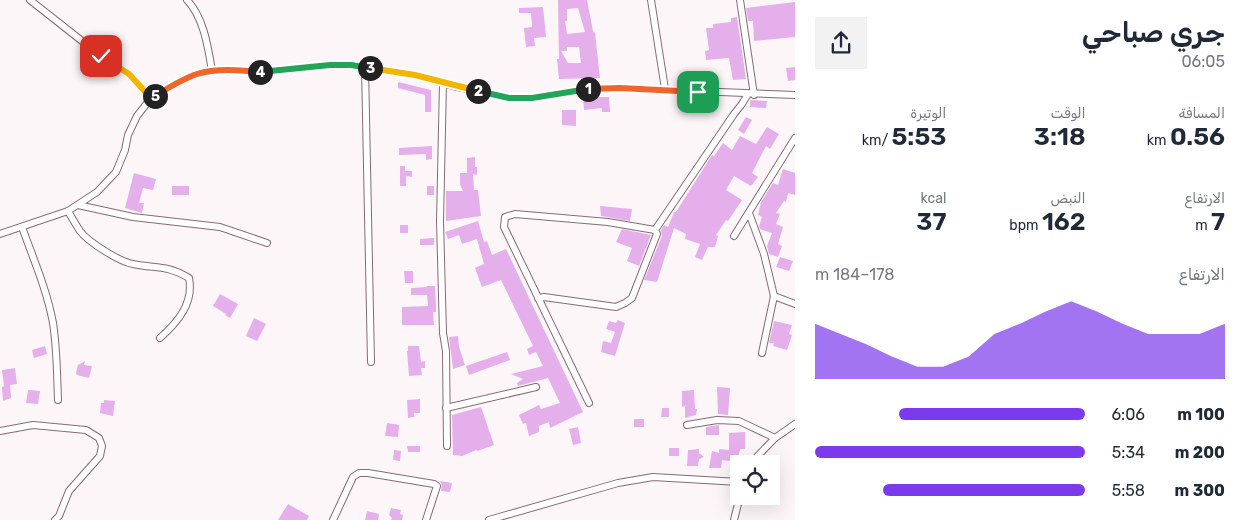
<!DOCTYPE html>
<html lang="ar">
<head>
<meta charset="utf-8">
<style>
	body { margin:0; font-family:Rubik,Vazirmatn,sans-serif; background:#f2f2f3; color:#1f2937; direction:rtl; height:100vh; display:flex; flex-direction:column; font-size:19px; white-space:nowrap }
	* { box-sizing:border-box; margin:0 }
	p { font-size:16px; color:#747a83 }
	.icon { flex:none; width:28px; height:28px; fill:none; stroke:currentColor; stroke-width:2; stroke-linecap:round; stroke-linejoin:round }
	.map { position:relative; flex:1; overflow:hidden; direction:ltr }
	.details { display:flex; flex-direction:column; background:#fff; width:450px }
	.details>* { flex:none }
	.buttons { position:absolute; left:730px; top:455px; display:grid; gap:10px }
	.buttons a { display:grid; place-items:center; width:50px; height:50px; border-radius:0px; background:#fff; box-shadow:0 5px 20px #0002; font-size:25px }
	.pin { position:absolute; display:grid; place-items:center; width:42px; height:42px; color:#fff; margin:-21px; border-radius:10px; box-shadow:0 2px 8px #0006 }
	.km { position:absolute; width:25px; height:25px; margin:-12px; border-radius:50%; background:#222; color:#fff; font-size:14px; line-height:25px; text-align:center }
	.round { display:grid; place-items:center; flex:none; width:52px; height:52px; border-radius:0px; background:#f2f2f3 }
	.overview { display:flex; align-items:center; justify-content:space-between; height:85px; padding:0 20px }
	h1 { font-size:28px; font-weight:600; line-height:38px }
	.metrics { display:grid; grid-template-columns:repeat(3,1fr); gap:8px; height:85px; padding:5px 20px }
	.metrics div { display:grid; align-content:center }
	.metrics b { font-size:25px; font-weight:600 }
	.metrics small { font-size:14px; font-weight:400 }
	.metrics p { font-size:14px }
	.chart { height:140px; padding:10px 20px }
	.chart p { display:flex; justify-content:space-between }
	.chart svg { width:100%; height:90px; margin-top:5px; fill:#7c3aed; opacity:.7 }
	ul { padding:0 20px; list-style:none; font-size:16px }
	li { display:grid; grid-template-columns:80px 60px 1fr; align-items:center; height:38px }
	li i { height:12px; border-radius:6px; background:#7c3aed }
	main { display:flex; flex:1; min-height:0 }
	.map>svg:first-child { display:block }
</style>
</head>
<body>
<main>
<section class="details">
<div class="overview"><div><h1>جري صباحي</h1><p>06:05</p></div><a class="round"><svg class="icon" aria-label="share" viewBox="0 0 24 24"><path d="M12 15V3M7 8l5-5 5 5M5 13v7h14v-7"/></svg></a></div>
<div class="metrics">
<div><p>المسافة</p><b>0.56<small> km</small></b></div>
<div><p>الوقت</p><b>3:18</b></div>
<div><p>الوتيرة</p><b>5:53<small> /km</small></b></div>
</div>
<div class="metrics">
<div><p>الارتفاع</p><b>7<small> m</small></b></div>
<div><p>النبض</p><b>162<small> bpm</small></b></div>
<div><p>kcal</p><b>37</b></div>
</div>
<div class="chart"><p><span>الارتفاع</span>178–184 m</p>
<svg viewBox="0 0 160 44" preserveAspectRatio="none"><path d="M0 44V17L10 22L20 27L30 33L40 38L50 38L60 33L70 22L80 17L90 11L100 6L110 11L120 17L130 22L140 22L150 22L160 17V44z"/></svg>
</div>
<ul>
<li><b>100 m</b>6:06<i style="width:69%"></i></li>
<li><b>200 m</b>5:34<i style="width:100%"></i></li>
<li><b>300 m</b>5:58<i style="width:75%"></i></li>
</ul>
</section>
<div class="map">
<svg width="795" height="520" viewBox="0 0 795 520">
	<rect width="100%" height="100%" fill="#fdf6f9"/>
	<g fill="#e5afec" fill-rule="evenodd">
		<path d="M 558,0 L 587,0 L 593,31 L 595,33 L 600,78 L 559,79 L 557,59 L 559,59 ZM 578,8 L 585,32 L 567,34 L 565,21 L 567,21 L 567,9 ZM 567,47 L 579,47 L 581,63 L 568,63 L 561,51 L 567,51 Z"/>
		<polygon points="795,2 795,37 754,41 753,21 748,21 746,8"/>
		<polygon points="543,7 546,37 534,38 535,46 526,47 524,28 532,27 531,13 519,13 519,8"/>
		<polygon points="737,17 746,79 733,80 729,58 706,60 705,51 709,50 706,28 713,28 713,24 731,22 731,18"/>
		<polygon points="795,67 795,80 788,81 786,68"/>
		<polygon points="398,82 431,90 431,112 425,112 425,95 398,88"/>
		<polygon points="598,97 609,97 610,112 602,112 602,108 584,110 583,99"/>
		<polygon points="750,100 767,101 766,108 750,107"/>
		<polygon points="562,110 576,110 576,126 562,125"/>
		<polygon points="746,117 752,120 744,134 738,130"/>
		<polygon points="767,127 779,134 770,149 766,146 752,173 758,177 751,186 734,176 726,190 742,200 728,221 726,220 716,235 718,236 715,247 708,247 702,260 695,257 700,244 685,239 686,234 674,228 657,282 644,280 662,236 661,230 664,225 668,227 674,212 676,212 712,155 714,156 723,143 732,150 740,136 756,144"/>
		<polygon points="432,146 432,159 426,160 426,154 399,155 399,148"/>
		<polygon points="475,157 475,167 477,167 477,175 473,174 474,190 478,190 481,216 446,221 446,191 463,191 460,184 460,173 467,173 467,158"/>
		<polygon points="400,166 405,166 405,171 412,171 412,177 406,176 406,186 400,186"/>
		<polygon points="783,169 795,173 795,195 788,193 786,202 784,201 776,213 780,214 776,224 783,227 778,244 782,246 778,257 769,254 767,246 772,233 760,229 759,226 762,217 758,215 761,202 773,183 778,185"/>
		<polygon points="134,173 156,179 153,190 143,188 139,203 144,203 142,213 125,208"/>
		<rect x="172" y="186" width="17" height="9"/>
		<rect x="427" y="186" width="7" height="9"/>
		<polygon points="600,206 632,209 630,221 601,216"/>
		<polygon points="478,221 484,242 487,241 492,255 506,249 583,412 550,428 549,422 539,426 539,432 529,436 526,423 523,424 519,415 539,405 541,409 560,403 548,378 518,386 517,383 523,379 511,374 543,366 536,352 529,355 527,349 533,346 501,280 482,287 475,268 484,264 477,239 462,244 459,235 448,239 445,232"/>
		<rect x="400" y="225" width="8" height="8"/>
		<polygon points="622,229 651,235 639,266 627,261 632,248 616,242"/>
		<polygon points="434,238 434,245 420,245 420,239"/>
		<polygon points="780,257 793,261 789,271 776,267"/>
		<polygon points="404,271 413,271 413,283 405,283"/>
		<polygon points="427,286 435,286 436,305 436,312 433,312 434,325 402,325 402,307 428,306 427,295 411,295 411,288 427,287"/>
		<polygon points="220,294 238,304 230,318 225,315 226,314 213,306"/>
		<polygon points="254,318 266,324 257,341 246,336"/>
		<polygon points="618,320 625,323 615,356 601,352 603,341 611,343 615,332 606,329 609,321 616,323"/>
		<polygon points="774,321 792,325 789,334 792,335 787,350 773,346 774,343 769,343"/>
		<polygon points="458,336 459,347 465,365 453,369 449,337"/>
		<polygon points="45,346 47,354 34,358 32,350"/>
		<polygon points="408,346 419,346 421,362 425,361 425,368 421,368 422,375 409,376 407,351 408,351"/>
		<polygon points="507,352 510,360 469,375 466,366"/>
		<polygon points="85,361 84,365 92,366 89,378 77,375 76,373 78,365"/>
		<polygon points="15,368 17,384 10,385 11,398 3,401 2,387 4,386 2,370"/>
		<polygon points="717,387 730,388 728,415 718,414"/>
		<polygon points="28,390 40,391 38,404 26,403"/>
		<polygon points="694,390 695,409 697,409 696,415 685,418 685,406 682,407 682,391"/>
		<polygon points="420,399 420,413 414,413 414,417 408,418 407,400"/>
		<polygon points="104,400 115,401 113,416 100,413 101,403 104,403"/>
		<polygon points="481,407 494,445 477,451 476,450 462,456 453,455 452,415"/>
		<polygon points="662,408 669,408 669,417 661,417"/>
		<rect x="634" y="419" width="10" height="8"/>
		<polygon points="387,423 399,425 398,437 385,436"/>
		<polygon points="719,425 719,435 706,435 706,427"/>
		<polygon points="578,427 581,443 573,445 569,429"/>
		<polygon points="745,432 745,449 740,449 737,462 722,460 721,468 709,468 712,451 719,453 719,449 729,450 729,433"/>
		<polygon points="407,446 420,446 420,452 408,452"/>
		<rect x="669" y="448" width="10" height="8"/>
		<polygon points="699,449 699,453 704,457 699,459 698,466 687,466 688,450"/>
		<polygon points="394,450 401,451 400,461 393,460"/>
		<polygon points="440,481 452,483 450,492 441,491 442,485"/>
		<polygon points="288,504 309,516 307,520 278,520"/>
		<polygon points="391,508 401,510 400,514 403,515 402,520 391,520 392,518 389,515"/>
		<polygon points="367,511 379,514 378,520 365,520"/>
	</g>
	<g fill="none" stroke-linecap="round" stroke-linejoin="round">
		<g stroke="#876a74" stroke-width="8">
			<g id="street">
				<polyline points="30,0 101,56 129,75 151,98"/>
				<path d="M 187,0 C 204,18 208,47 212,71"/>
				<polyline points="651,0 665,89"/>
				<polyline points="740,0 754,95"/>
				<polyline points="365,67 371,362"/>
				<polyline points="443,83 440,221 443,333 446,351 447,446"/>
				<polyline points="78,205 133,217 220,227 267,243"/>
				<path d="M 68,211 C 72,218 76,225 80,231 C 88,242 120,262 133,264 C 156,269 165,264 189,278 C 194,303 178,322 160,338"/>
				<polyline points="749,213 764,254 774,296 762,353"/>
				<path d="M 22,227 C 33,258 47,290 53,323 C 57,348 57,375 58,400"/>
				<polyline points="0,234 68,211 97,192 116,172 125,150 128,135 137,116 151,98 180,81 197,74 212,71 242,70 264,72 330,65 351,65 415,75 453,86 509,98 532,98 586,89 620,88 795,95"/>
				<polyline points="734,236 795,138"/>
				<polyline points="774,296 795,304"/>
				<polyline points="538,298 544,297 616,307 625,303 632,298 657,234 655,230 734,114 742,104 748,94"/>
				<polyline points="589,403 504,227 505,217 515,214 608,222 655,230"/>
				<polyline points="446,408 536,387"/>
				<polyline points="687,425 717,420 739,421 775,438"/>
				<polyline points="0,431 33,425 86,430 99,438 102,446 100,456 69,491 59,516 55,520"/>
				<polyline points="750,464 775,438 795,424"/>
				<polyline points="333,520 353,477 359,473 368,473 434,484 437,486 426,520"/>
				<polyline points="489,520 618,483 653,477 739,482"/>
				<polyline points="734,520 740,496"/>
			</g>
		</g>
		<use href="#street" stroke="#fff" stroke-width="6"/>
	</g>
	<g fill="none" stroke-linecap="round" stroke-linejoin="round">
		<g stroke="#fff" stroke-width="10">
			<polyline id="split-1" points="588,89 620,88 698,92"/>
		</g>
		<g stroke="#fff" stroke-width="10">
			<polyline id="split-2" points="478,91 509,98 532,98 588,89"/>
		</g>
		<g stroke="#fff" stroke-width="10">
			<polyline id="split-3" points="370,68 415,75 478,91"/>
		</g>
		<g stroke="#fff" stroke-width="10">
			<polyline id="split-4" points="260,72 330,65 351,65 370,68"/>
		</g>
		<g stroke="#fff" stroke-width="10">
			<path id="split-5" d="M 155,96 C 168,88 182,79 197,74 C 216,68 240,70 260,72"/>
		</g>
		<g stroke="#fff" stroke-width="10">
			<polyline id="split-6" points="101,56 129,74 151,98 155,96"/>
		</g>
		<use href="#split-1" stroke="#f0652b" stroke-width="6"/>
		<use href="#split-2" stroke="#22a559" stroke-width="6"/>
		<use href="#split-3" stroke="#f5b400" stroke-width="6"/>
		<use href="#split-4" stroke="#22a559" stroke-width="6"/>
		<use href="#split-5" stroke="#f0652b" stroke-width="6"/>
		<use href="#split-6" stroke="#f5b400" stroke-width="6"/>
	</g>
</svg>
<div class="buttons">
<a><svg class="icon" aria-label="locate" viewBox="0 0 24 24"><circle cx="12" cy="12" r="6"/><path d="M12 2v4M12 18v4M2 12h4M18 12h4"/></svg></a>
</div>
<div class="pin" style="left:698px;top:92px;background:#1e9e55"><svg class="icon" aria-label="arrive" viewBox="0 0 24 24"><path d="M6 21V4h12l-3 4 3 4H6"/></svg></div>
<div class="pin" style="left:101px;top:56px;background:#d93025"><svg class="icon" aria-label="check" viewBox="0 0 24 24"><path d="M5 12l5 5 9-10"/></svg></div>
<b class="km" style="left:588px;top:89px">1</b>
<b class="km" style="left:478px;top:91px">2</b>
<b class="km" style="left:370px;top:68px">3</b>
<b class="km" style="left:260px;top:72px">4</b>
<b class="km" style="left:155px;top:96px">5</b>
</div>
</main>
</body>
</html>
